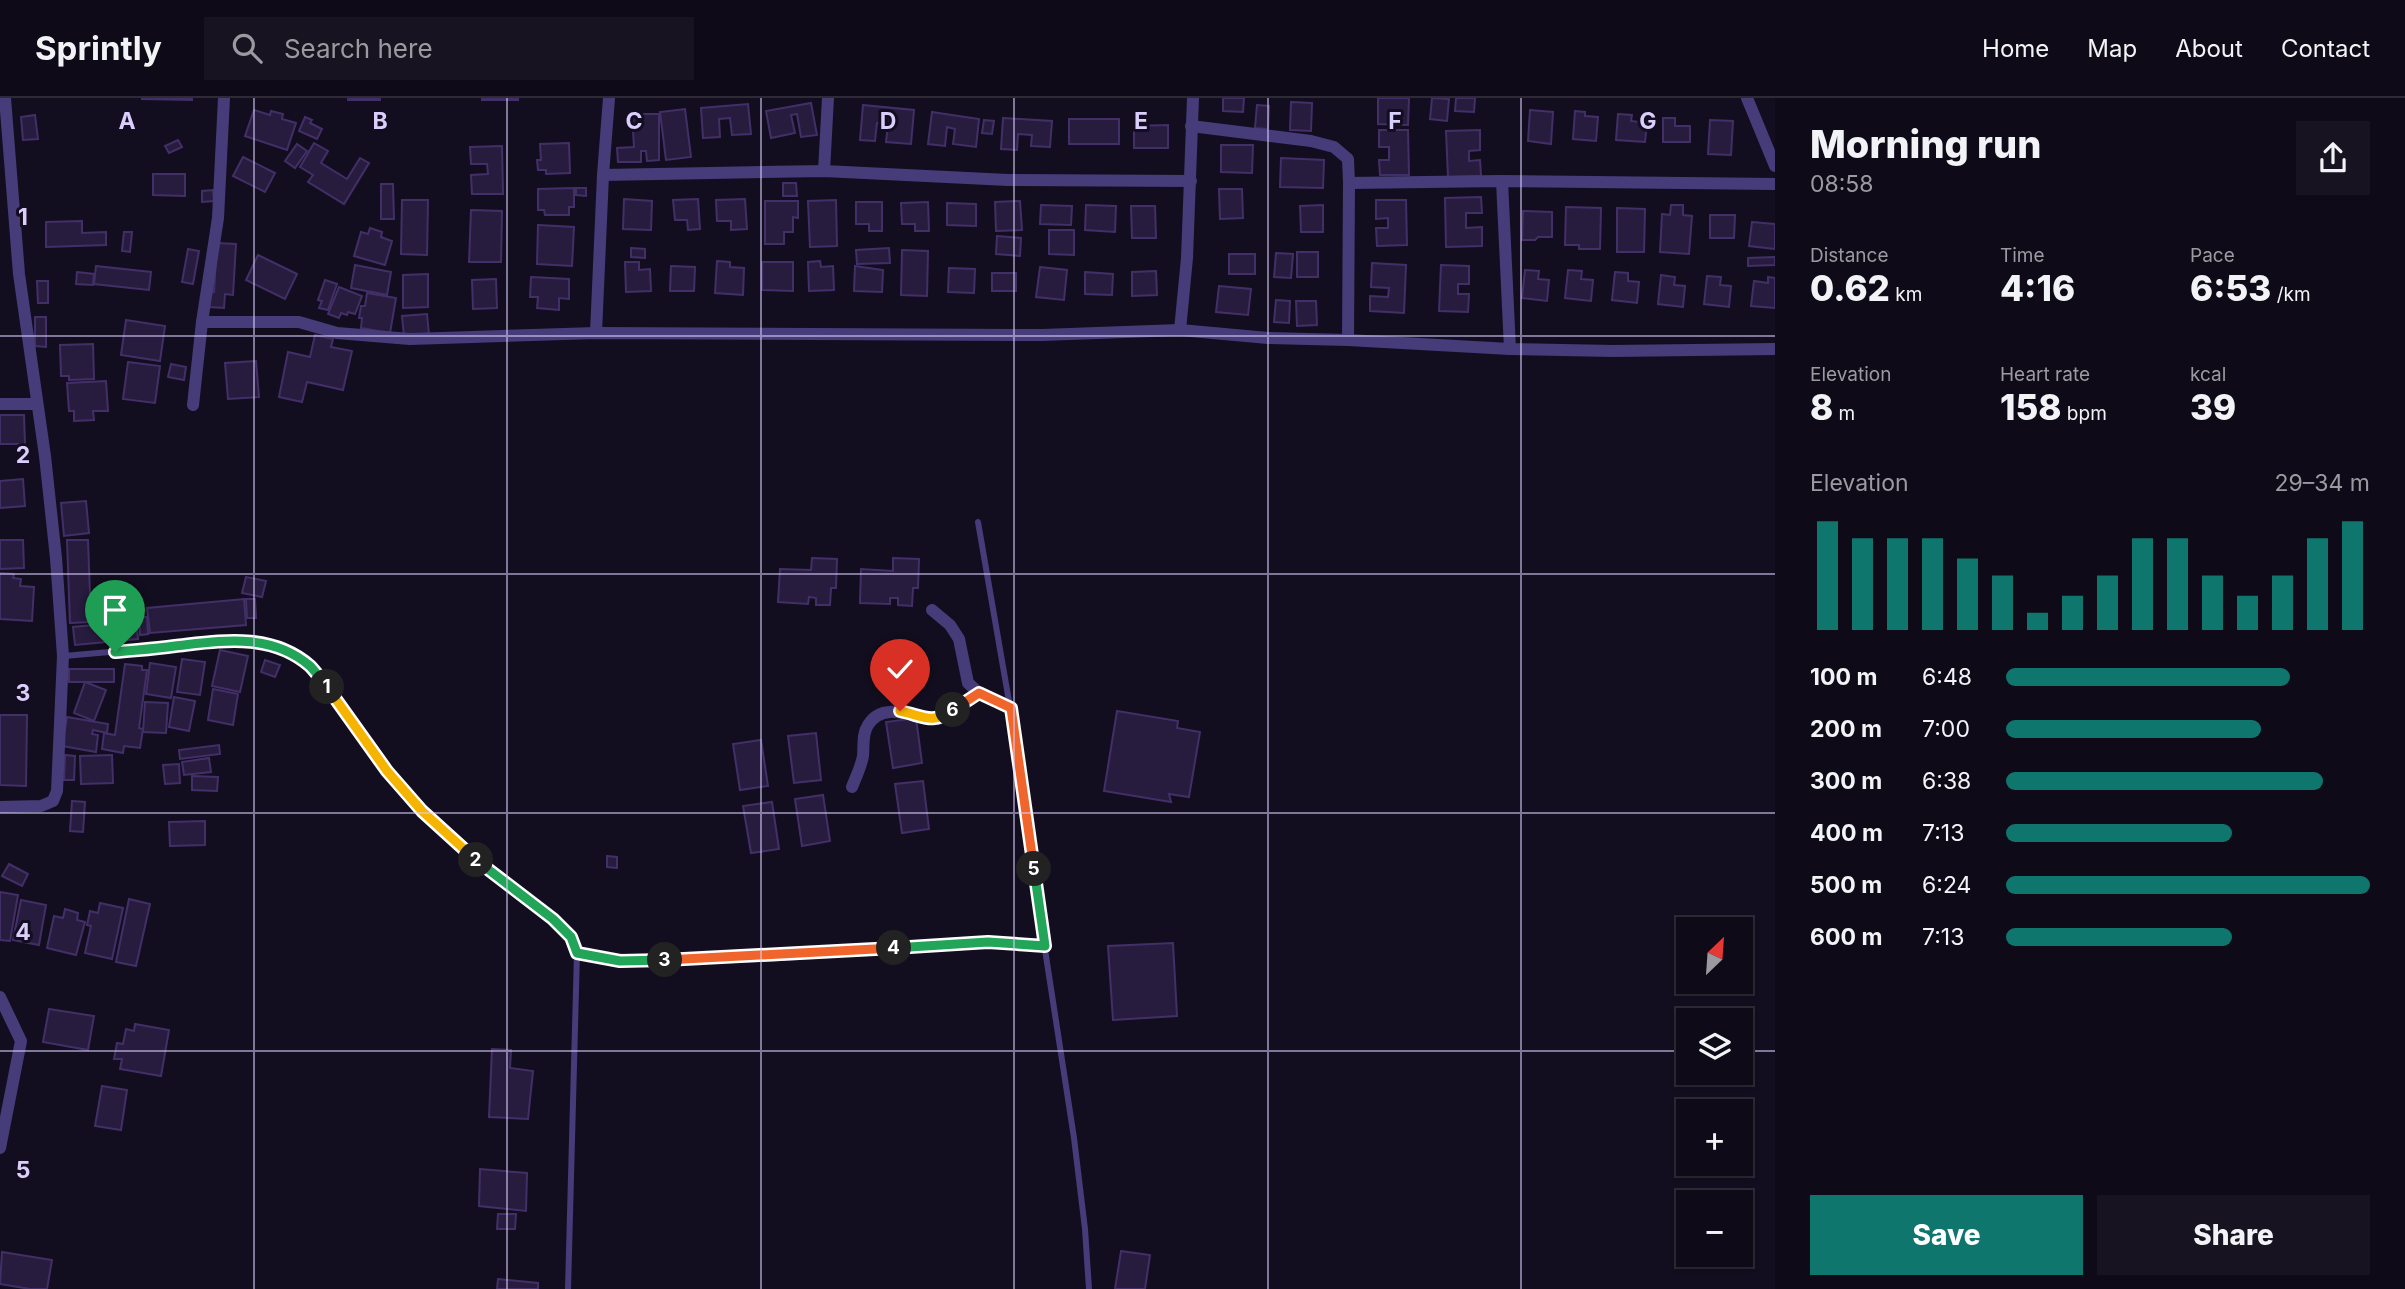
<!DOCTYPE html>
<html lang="en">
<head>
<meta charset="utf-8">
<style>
	body { margin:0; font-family:Inter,sans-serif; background:#171320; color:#f1f3f6; height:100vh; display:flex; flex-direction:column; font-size:26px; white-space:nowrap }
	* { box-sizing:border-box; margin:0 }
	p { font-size:23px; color:#9b9aa1 }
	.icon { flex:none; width:38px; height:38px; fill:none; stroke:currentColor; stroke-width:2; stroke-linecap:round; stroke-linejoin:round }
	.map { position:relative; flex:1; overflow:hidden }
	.drawer { display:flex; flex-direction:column; background:#0e0a17; width:630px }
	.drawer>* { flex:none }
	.needle { width:46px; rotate:25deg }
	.buttons { position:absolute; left:1676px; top:819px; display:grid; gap:14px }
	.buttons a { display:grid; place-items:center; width:77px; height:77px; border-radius:0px; background:#0e0a17; box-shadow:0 2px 5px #0004,0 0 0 2px #2e2b36; font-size:35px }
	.pin { position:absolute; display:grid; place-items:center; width:60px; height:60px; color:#fff; margin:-72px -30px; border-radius:50% 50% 50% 0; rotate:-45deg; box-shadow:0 0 7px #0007 }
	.pin .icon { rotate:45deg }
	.km { position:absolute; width:35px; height:35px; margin:-18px; border-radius:50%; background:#222; color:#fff; font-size:19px; line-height:35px; text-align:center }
	.round { display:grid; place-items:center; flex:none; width:74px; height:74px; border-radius:0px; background:#171320 }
	.headline { display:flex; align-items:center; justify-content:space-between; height:119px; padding:0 35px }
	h1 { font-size:38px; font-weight:800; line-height:52px }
	.figures { display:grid; grid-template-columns:repeat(3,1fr); gap:10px; height:119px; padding:7px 35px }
	.figures div { display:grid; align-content:center }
	.figures b { font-size:35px; font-weight:800 }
	.figures small { font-size:19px; font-weight:400 }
	.figures p { font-size:19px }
	.chart { height:196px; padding:14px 35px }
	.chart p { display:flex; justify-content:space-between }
	.chart svg { width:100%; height:126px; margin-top:7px; stroke:#0f766e; stroke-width:6 }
	.action { display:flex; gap:14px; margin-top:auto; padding:14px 35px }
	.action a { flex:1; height:80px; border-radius:0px; background:#0f766e; color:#fff; font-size:28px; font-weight:800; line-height:80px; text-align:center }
	.action a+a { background:#171320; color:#f1f3f6 }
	ul { padding:0 35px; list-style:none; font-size:23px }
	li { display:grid; grid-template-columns:112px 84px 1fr; align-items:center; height:52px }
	li i { height:18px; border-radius:9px; background:#0f766e }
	header { display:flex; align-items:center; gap:42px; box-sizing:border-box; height:98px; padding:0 35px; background:#0e0a17; border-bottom:2px solid #2e2b36 }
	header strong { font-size:33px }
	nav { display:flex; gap:38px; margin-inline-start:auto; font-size:24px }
	.search { width:490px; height:63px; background:#171320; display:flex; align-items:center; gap:18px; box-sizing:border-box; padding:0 24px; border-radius:0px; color:#9b9aa1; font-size:26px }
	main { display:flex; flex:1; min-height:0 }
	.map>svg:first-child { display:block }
</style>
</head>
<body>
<header>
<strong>Sprintly</strong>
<div class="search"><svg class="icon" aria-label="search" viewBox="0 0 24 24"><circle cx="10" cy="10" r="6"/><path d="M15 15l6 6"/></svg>Search here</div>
<nav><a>Home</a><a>Map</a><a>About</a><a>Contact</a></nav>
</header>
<main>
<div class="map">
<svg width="1775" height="1191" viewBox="0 0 1775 1191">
	<rect width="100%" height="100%" fill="#130e1f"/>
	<g fill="#271b3e" stroke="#432f68" stroke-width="2">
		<polygon points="142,0 192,0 192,2 142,1"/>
		<rect x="348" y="0" width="32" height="2"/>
		<rect x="482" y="0" width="36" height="2"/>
		<polygon points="1223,0 1244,0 1243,14 1223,13"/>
		<polygon points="1378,0 1409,0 1408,27 1378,26"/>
		<polygon points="1432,0 1449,1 1447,23 1430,21"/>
		<polygon points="1456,0 1475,0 1474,14 1455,13"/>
		<polygon points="1291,4 1312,5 1311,33 1290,32"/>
		<polygon points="811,5 817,37 801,39 797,16 791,17 795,35 771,40 766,13"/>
		<polygon points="748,6 751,36 732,37 730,20 719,21 720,39 703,40 701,10"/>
		<polygon points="863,7 914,12 911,46 886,44 888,26 877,25 875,43 860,42"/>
		<polygon points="1257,7 1269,8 1268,31 1255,30"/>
		<polygon points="685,11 691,59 666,62 660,14"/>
		<polygon points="254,12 270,17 271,13 283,16 282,21 296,25 287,52 245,38"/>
		<polygon points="1530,12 1553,14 1551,46 1528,43"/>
		<polygon points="1575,13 1585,14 1585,18 1598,19 1596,43 1573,41"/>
		<polygon points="932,14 979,21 976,49 953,46 955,31 947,29 945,48 928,46"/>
		<polygon points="632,16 659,16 659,62 647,63 646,53 641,53 641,64 618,64 617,50 634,49"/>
		<polygon points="1618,16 1632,17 1631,23 1647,25 1645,44 1616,42"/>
		<polygon points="35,17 38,41 23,42 21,19"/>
		<polygon points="305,19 312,22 310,25 322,31 317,41 299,33"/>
		<polygon points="1003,20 1052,23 1050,49 1031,48 1032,37 1018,36 1017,52 1001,51"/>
		<polygon points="1663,20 1675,20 1675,28 1690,28 1690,44 1663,44"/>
		<rect x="1069" y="21" width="50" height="25"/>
		<polygon points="984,22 994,23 992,36 982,35"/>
		<polygon points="1710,22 1733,23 1731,57 1708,56"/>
		<polygon points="1168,27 1168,50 1134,50 1134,28"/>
		<polygon points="1379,32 1408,32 1409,77 1380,77 1379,62 1389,62 1389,49 1379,49"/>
		<polygon points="1480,32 1480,52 1469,53 1469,63 1480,62 1481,78 1448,79 1446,33"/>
		<polygon points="178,42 182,49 169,55 165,48"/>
		<polygon points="314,45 328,53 321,65 347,81 360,60 369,65 344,106 308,84 313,77 300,69"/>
		<polygon points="569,45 570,75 546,76 546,72 538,72 537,62 541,62 540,46"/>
		<polygon points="297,46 307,53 295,70 285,63"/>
		<polygon points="1221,47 1253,47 1252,75 1221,74"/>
		<polygon points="502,48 503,96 472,96 471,77 488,76 487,66 471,66 470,49"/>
		<polygon points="243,59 275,75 265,94 233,78"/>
		<polygon points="1281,60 1324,62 1323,90 1280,89"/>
		<polygon points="153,76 185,76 185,98 153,97"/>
		<polygon points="783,85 796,85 797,98 783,98"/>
		<polygon points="381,86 393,86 394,121 381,121"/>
		<polygon points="574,90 574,109 569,109 569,117 545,117 544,112 538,112 538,91"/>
		<polygon points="576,90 586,90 586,98 576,97"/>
		<polygon points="1219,91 1242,91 1243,120 1220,121"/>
		<polygon points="213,92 214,103 202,104 202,93"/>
		<polygon points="1481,99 1482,115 1466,115 1466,130 1482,129 1482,148 1446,149 1445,100"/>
		<polygon points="624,101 652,103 651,132 623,131"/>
		<polygon points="698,101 700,131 688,132 687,122 675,122 673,102"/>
		<polygon points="745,101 747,131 731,132 731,123 717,123 716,102"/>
		<polygon points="402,102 428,102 427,157 401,156"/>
		<polygon points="836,102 837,148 810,149 808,103"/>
		<polygon points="1376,102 1406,102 1407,147 1377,148 1376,130 1388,130 1388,120 1376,121"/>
		<polygon points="765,103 798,103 798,120 793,119 793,134 784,134 784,146 765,146"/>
		<polygon points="1020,103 1022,132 996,133 995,104"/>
		<polygon points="856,104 882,104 882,133 869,133 869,126 856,126"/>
		<polygon points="928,104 929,133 915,133 915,126 902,126 901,105"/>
		<polygon points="947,105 976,106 976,128 947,127"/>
		<polygon points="1041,107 1072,108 1071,127 1040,126"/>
		<polygon points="1086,107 1116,108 1115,134 1085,132"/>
		<polygon points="1323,107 1323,134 1301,134 1300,108"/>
		<polygon points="1671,107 1683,107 1683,117 1692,118 1689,156 1660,154 1662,116 1670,117"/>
		<polygon points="1131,108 1155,108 1156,140 1132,140"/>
		<polygon points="1566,109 1601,110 1600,151 1579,151 1579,147 1565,147"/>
		<polygon points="1617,110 1645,111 1644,154 1617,154"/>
		<polygon points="471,112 502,113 501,164 469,164"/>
		<polygon points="1523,113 1552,114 1552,139 1538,139 1535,142 1522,142"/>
		<polygon points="1710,117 1735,117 1734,140 1710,140"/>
		<polygon points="82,123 82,135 106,134 106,147 46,149 46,124"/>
		<polygon points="1752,124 1775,126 1775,151 1749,148"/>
		<polygon points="538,127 574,129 572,168 537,166"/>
		<polygon points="370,130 382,134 381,139 392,143 385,167 354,158 361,134 368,136"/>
		<polygon points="1049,132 1074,132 1074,157 1049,156"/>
		<polygon points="124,134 132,134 130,154 122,153"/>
		<polygon points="997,138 1021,140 1020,158 996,156"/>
		<polygon points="217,145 236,146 233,197 225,196 224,210 209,209 210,194 214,194"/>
		<polygon points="631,150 645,151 645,160 631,159"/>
		<polygon points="889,150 890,165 857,166 856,152"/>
		<polygon points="188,151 199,153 193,186 182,184"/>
		<polygon points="902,152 928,153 927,198 901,197"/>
		<rect x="1297" y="154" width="21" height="25"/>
		<polygon points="1276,155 1293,156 1291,180 1274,179"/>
		<rect x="1229" y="156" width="26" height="20"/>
		<polygon points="258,157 297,176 285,201 246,182"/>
		<polygon points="1775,159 1775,167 1748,168 1748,160"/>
		<polygon points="717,163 730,164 730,169 744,170 743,197 715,195"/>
		<polygon points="820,163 821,169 833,168 834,192 809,193 808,164"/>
		<polygon points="625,164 639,164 639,172 650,171 651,193 626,194"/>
		<polygon points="762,164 793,164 793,193 762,192"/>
		<polygon points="1372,165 1406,167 1404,215 1370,213 1370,198 1388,199 1389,190 1371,189"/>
		<polygon points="355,167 391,174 387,197 351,190"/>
		<polygon points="1441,167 1469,168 1469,186 1458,186 1458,196 1469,196 1468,214 1439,213"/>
		<polygon points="96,168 151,174 149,192 94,186"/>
		<polygon points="671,168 695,169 694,193 670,193"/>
		<polygon points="855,168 883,172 882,194 854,193"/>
		<polygon points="1040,169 1067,172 1064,202 1036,199"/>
		<polygon points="949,170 975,171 974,195 948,194"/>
		<polygon points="1525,172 1539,173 1538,181 1549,182 1547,203 1522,200"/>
		<polygon points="1568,172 1582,173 1581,181 1593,182 1591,203 1565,200"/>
		<polygon points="1156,173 1157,197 1132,198 1132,174"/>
		<polygon points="77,174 94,176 93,187 76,186"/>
		<polygon points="1085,174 1113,176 1112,197 1085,196"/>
		<polygon points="1615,174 1628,175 1628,183 1639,184 1637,205 1612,202"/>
		<rect x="992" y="175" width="24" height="18"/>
		<polygon points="428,176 428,209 403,210 403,177"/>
		<polygon points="1661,177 1675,179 1674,187 1685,188 1683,209 1658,206"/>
		<polygon points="1707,178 1721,179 1720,187 1731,188 1729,209 1704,206"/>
		<polygon points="531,179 569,181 569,201 559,200 559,212 537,210 538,199 530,199"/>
		<polygon points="1768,179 1775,180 1775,210 1751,208 1754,183 1768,185"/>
		<polygon points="496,181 497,210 473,211 472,182"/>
		<polygon points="325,182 337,186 328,212 319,210 322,203 318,202"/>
		<polygon points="37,183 48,183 48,205 38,205"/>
		<polygon points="1219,188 1251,191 1248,217 1216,214"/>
		<polygon points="339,189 362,198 355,216 348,214 347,217 341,215 339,220 328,216"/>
		<polygon points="367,195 396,200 390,235 361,230 362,220 359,220 361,208 365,208"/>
		<polygon points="1276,202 1290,203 1289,225 1274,224"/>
		<polygon points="1296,203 1316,203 1317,227 1297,228"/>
		<polygon points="427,216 429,237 404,238 402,218"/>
		<polygon points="35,219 46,219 46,249 35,248"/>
		<polygon points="126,222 165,228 160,263 121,257"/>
		<polygon points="315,237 333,241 331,249 352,253 343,292 307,284 302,304 279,299 288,254 310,259"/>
		<polygon points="93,246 94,281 69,282 69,278 61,278 60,247"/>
		<polygon points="256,263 259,299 228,301 225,265"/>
		<polygon points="128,264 160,268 155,305 123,301"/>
		<polygon points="171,266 186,269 184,282 168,279"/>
		<polygon points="106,283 108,313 93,313 94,322 74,323 74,313 69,313 67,285"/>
		<polygon points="0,317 24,317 25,346 0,346"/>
		<polygon points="23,381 25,408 0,410 0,383"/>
		<polygon points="86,403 89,435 64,438 61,405"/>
		<polygon points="0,442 23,442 24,470 0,471"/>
		<polygon points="67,442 88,442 91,524 70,525"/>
		<polygon points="812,460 837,461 836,490 831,490 830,507 816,507 816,500 809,499 808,506 778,504 780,471 811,472"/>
		<polygon points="893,460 919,461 918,490 913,490 912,508 898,507 898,500 890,500 890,506 860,505 861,471 893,473"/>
		<polygon points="0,475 14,476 13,480 21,481 20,488 34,489 32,523 0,521"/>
		<polygon points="246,479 266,483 262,499 242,495"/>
		<polygon points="244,501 246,527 150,535 147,510"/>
		<polygon points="246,501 255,501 256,520 247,520"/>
		<polygon points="139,519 147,519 148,536 140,537"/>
		<polygon points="136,523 138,541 75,547 73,529"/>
		<polygon points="220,552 248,558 240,594 212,588"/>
		<polygon points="182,561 205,564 200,597 177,594"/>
		<polygon points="265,562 280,567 275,579 261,574"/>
		<polygon points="150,565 176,569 171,600 146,596"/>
		<polygon points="125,566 142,568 142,572 147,572 139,630 143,631 140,650 124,648 123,655 102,651 104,635 115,637"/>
		<rect x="69" y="571" width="45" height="13"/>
		<polygon points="85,584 106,592 94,623 74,615"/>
		<polygon points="213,591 238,596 233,627 208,622"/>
		<polygon points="174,599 195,603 189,633 169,629"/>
		<polygon points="145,604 168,605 166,635 143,634"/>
		<polygon points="1117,613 1178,623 1177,630 1200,634 1189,699 1169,696 1171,704 1104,693"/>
		<polygon points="0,617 27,617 26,688 0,687"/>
		<polygon points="67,619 108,626 107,635 93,632 92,636 98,637 96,654 62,648"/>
		<polygon points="916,620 922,665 893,670 886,624"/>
		<polygon points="816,635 821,682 794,685 788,638"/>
		<polygon points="761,642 768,688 740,692 733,646"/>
		<polygon points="219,647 220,656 180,661 179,652"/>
		<polygon points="65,657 75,658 74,682 64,682"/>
		<polygon points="112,657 113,685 81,686 80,658"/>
		<polygon points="209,660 211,674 184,677 182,664"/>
		<polygon points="179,666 180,685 165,686 163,667"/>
		<polygon points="192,678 218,679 217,693 192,692"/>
		<polygon points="923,683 929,731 902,735 895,686"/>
		<polygon points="823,697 830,743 802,748 795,701"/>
		<polygon points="72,703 85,704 83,734 70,733"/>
		<polygon points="772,704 779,751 751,755 743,708"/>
		<polygon points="205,723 205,747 170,748 169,724"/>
		<polygon points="607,758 617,759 617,770 607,769"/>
		<polygon points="9,766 28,776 22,788 2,778"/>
		<polygon points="0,794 18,797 10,843 0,842"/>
		<polygon points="129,801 150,806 136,868 116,864"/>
		<polygon points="21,802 46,807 39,847 13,842"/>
		<polygon points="100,805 123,810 112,861 85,855 91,828 87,827 90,813 98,815"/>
		<polygon points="65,811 78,815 77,822 85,824 76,857 47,850 54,818 63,820"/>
		<polygon points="1173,845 1177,918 1113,922 1108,848"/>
		<polygon points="49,911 94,918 88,952 43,944"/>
		<polygon points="135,926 169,932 161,978 120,971 122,961 114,961 117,945 123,946 126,931 134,933"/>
		<polygon points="492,951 511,952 510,970 533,973 528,1021 489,1019"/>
		<polygon points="102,988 127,992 121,1032 95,1028"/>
		<polygon points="480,1071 527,1075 526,1113 479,1108"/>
		<polygon points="498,1116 516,1116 515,1131 497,1131"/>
		<polygon points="1121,1153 1150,1157 1145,1191 1115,1191"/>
		<polygon points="2,1154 52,1162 47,1191 30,1191 0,1186"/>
		<polygon points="498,1181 538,1185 538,1191 497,1191"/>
	</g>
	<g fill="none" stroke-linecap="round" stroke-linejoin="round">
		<g stroke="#473c7a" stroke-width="6">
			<polyline points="978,424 1020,667 1040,819 1074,1040 1085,1131 1089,1191"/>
			<polyline points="64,558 246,542 266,545 283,552 309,568 336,599 388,673 422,713 465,754 553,821 571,840 577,855 568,1191"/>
		</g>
		<g stroke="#473c7a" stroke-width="12">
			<polyline points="1747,0 1775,68"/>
			<polyline points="1191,28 1311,43 1334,49 1348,61 1349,85 1502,83 1775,86"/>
			<polyline points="824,73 828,0"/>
			<polyline points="603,77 609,0"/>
			<polyline points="1502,83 1510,251"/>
			<polyline points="202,224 299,224 337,235 410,241 596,235 1042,237 1180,232 1268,240 1348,242 1510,251 1613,253 1775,251"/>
			<polyline points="1180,232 1187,160 1193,0"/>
			<polyline points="596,235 603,77 824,73 1008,82 1191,83"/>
			<polyline points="1348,242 1349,85"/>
			<polyline points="0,306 37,306"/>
			<polyline points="193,307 202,224 218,120 224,0"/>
			<polyline points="932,512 950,527 959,541 968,585 979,595 1011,610"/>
			<path d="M 852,689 C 856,679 861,669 863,658 C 864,648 862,636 868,627 C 885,599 921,625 938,621 C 952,617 967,603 979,595"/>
			<polyline points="0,709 41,708 53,703 57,693 63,558 56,460 45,358 19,176 5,0"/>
			<polyline points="577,855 620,863 765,858 988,844 1045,847"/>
			<polyline points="0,899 21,943 0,1050"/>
		</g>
	</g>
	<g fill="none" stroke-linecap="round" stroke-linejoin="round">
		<g stroke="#fff" stroke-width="14">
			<path id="split-1" d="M 115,554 C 135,552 155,551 175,548 C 221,543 271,534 310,568 C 316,574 322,583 327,589"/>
		</g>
		<g stroke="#fff" stroke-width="14">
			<polyline id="split-2" points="327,589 387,673 422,713 476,762"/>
		</g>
		<g stroke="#fff" stroke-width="14">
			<polyline id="split-3" points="476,762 553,821 571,839 577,855 620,863 665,862"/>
		</g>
		<g stroke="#fff" stroke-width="14">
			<polyline id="split-4" points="665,862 894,850"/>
		</g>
		<g stroke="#fff" stroke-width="14">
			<polyline id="split-5" points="894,850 988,844 1045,848 1034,771"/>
		</g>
		<g stroke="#fff" stroke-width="14">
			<polyline id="split-6" points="953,612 979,595 1011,610 1034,771"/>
		</g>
		<g stroke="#fff" stroke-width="14">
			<path id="split-7" d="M 900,613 C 924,618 931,627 953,612"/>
		</g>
		<use href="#split-1" stroke="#22a559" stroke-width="9"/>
		<use href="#split-2" stroke="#f5b400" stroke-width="9"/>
		<use href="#split-3" stroke="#22a559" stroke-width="9"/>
		<use href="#split-4" stroke="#f0652b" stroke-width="9"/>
		<use href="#split-5" stroke="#22a559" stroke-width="9"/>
		<use href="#split-6" stroke="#f0652b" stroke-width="9"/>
		<use href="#split-7" stroke="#f5b400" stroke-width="9"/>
	</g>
	<path fill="none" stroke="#dacffc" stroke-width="2" stroke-opacity="0.55" d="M 254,0 L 254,1191M 507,0 L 507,1191M 761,0 L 761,1191M 1014,0 L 1014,1191M 1268,0 L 1268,1191M 1521,0 L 1521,1191M 0,238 L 1775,238M 0,476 L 1775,476M 0,715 L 1775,715M 0,953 L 1689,953M 1741,953 L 1775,953"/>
	<g font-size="23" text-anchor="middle" font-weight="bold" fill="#dacffc" stroke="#130e1f" stroke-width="6" stroke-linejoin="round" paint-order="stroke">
		<text x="127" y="31">A</text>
		<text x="380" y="31">B</text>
		<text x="634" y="31">C</text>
		<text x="888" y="31">D</text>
		<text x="1141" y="31">E</text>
		<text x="1395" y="31">F</text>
		<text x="1648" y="31">G</text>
		<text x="23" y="127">1</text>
		<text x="23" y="365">2</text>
		<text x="23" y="603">3</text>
		<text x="23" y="842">4</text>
		<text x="23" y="1080">5</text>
	</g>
</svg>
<div class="buttons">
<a><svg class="needle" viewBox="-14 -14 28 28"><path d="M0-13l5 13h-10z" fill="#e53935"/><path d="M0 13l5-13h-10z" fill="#9b9aa1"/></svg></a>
<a><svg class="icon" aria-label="layers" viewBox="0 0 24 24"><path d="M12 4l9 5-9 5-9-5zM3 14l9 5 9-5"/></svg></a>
<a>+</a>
<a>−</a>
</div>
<div class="pin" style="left:115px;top:554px;background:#1e9e55"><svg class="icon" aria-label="arrive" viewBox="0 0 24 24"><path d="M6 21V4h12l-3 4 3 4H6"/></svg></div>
<div class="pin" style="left:900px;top:613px;background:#d93025"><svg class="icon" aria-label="check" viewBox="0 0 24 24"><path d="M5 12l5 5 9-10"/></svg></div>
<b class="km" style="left:327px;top:589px">1</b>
<b class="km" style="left:476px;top:762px">2</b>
<b class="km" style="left:665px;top:862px">3</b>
<b class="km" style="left:894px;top:850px">4</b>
<b class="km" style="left:1034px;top:771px">5</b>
<b class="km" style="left:953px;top:612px">6</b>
</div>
<section class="drawer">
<div class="headline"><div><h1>Morning run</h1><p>08:58</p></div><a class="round"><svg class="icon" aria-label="share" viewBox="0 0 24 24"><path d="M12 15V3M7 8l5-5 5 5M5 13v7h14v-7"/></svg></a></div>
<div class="figures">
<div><p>Distance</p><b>0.62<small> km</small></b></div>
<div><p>Time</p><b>4:16</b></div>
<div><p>Pace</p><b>6:53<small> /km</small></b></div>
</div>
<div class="figures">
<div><p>Elevation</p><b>8<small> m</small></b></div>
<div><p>Heart rate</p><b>158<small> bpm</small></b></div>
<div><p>kcal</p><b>39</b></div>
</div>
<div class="chart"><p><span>Elevation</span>29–34 m</p>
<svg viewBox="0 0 160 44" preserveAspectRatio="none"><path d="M5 44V6M15 44V12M25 44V12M35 44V12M45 44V19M55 44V25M65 44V38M75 44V32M85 44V25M95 44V12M105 44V12M115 44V25M125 44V32M135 44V25M145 44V12M155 44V6"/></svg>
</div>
<ul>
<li><b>100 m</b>6:48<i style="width:78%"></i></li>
<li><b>200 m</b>7:00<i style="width:70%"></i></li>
<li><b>300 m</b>6:38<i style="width:87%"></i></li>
<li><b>400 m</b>7:13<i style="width:62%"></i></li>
<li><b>500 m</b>6:24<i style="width:100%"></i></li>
<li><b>600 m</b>7:13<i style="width:62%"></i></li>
</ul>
<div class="action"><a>Save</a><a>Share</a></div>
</section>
</main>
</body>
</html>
